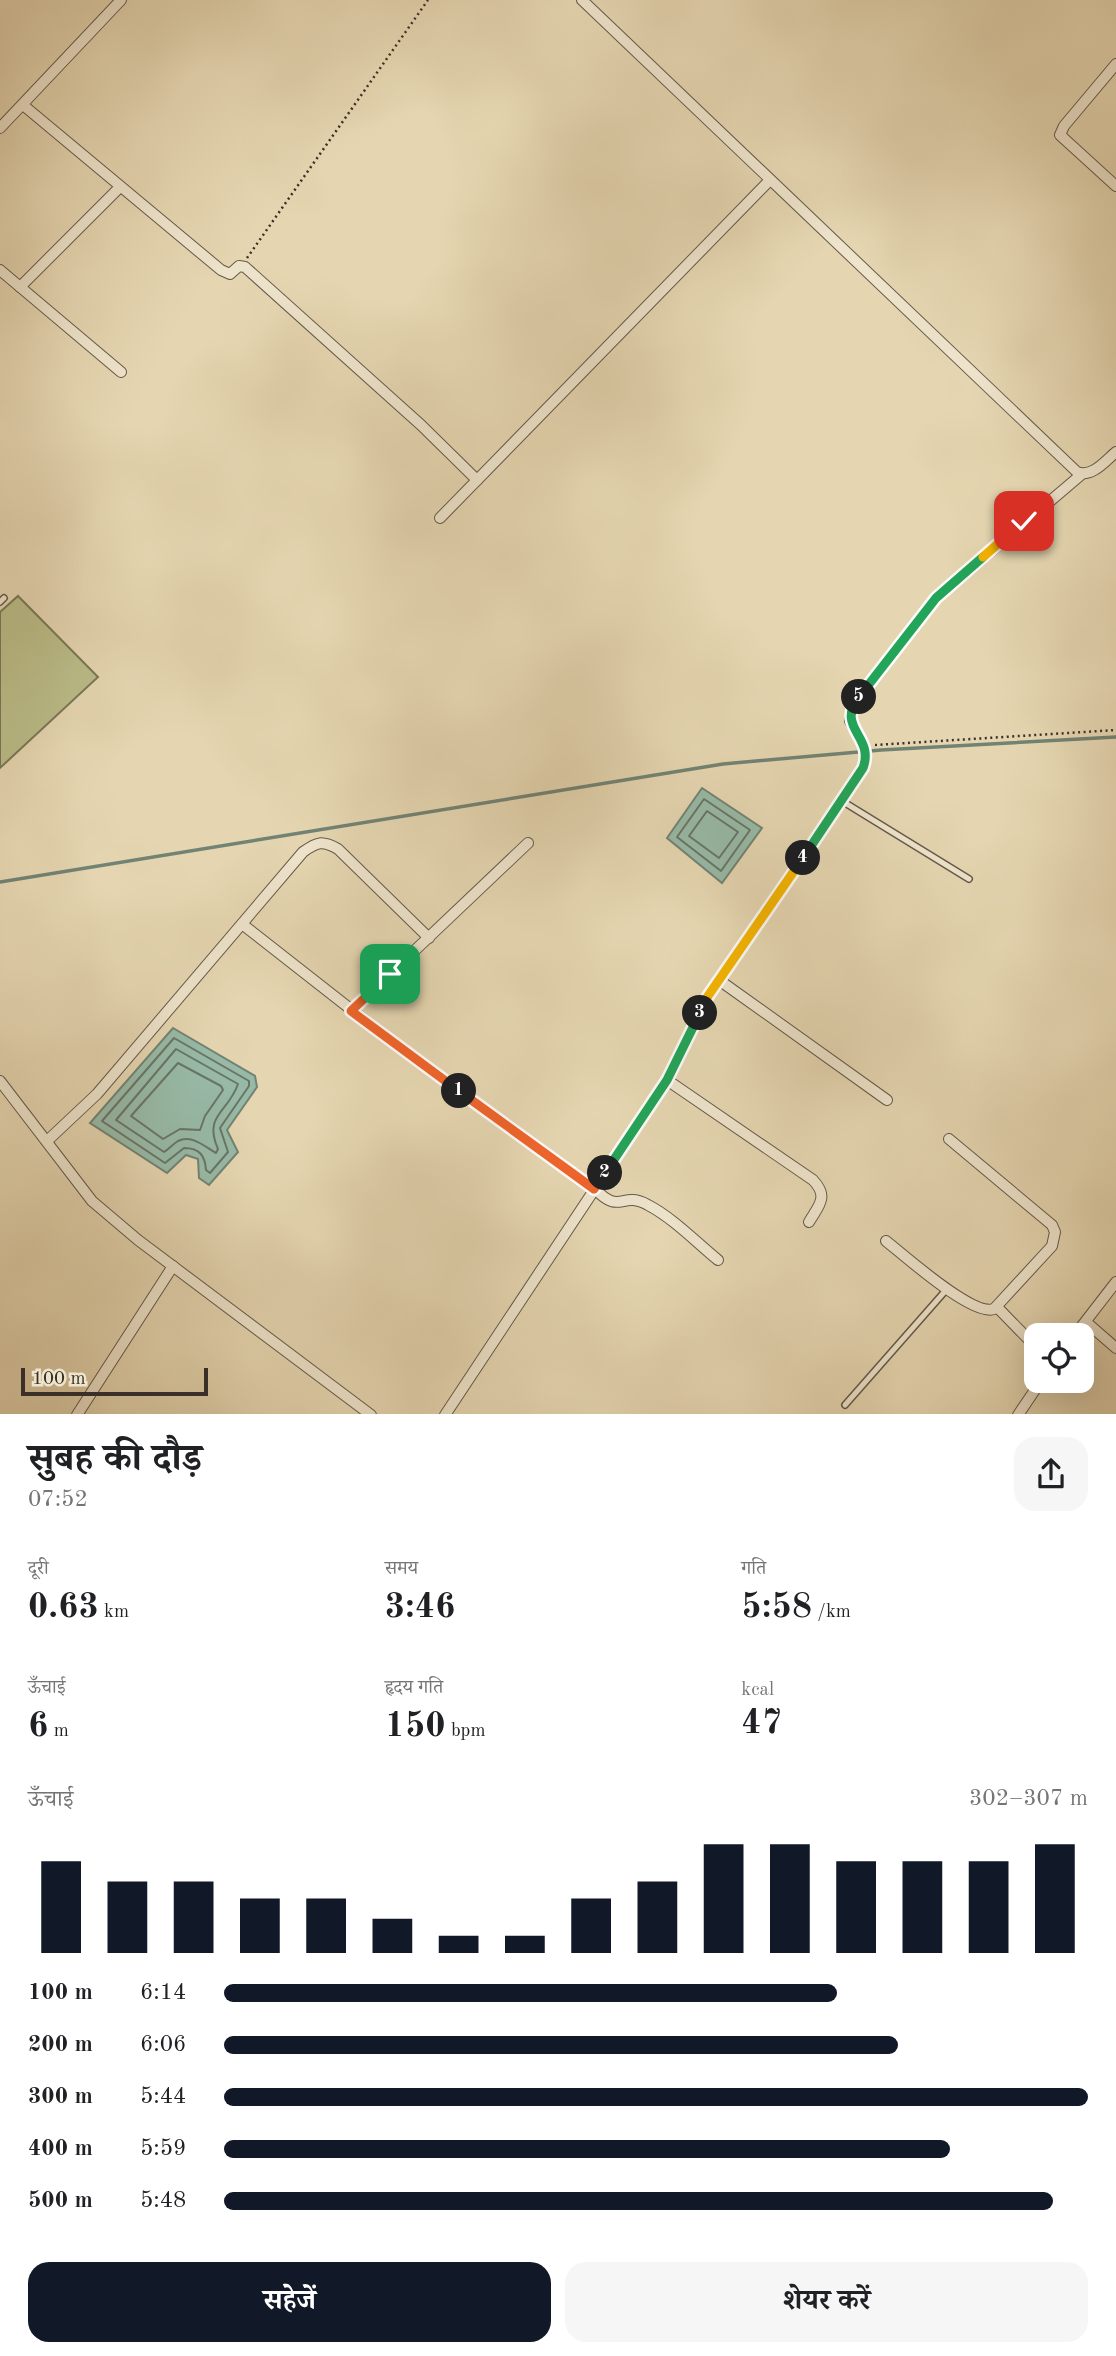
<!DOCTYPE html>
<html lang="hi">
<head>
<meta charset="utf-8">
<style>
	body { margin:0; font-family:"Old Standard TT","Noto Serif Devanagari",serif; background:#f6f6f6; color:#202124; height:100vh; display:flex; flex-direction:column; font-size:26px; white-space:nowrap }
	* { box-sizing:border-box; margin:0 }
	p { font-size:23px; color:#757577 }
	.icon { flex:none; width:38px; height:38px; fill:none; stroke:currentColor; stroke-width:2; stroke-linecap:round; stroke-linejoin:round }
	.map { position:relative; height:1414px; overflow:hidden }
	.side { display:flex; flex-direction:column; background:#fff; flex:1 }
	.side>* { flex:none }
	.controls { position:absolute; left:1024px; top:1323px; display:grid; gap:14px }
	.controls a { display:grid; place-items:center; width:70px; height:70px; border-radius:14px; background:#fff; box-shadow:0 7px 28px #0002; font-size:35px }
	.scale { position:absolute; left:21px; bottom:18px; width:187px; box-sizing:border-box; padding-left:7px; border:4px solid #3a3027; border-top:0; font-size:19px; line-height:24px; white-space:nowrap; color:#3a3027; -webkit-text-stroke:5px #eee4cc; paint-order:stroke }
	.pin { position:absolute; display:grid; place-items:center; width:60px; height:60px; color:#fff; margin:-30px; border-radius:14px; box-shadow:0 4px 10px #0006 }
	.km { position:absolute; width:35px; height:35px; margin:-18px; border-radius:50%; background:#222; color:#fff; font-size:19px; line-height:35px; text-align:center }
	.round { display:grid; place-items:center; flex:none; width:74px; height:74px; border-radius:21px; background:#f6f6f6 }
	.overview { display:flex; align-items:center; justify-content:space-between; height:119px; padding:0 28px }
	h1 { font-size:38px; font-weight:700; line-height:52px }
	.stats { display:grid; grid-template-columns:repeat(3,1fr); gap:10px; height:119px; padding:7px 28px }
	.stats div { display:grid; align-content:center }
	.stats b { font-size:35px; font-weight:700 }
	.stats small { font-size:19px; font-weight:400 }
	.stats p { font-size:19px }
	.chart { height:196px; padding:14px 28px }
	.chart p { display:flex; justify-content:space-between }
	.chart svg { width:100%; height:126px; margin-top:7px; stroke:#111827; stroke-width:6 }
	.button { display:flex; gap:14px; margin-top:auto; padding:14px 28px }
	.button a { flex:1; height:80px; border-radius:21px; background:#111827; color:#fff; font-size:28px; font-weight:700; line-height:80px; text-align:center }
	.button a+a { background:#f6f6f6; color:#202124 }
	ul { padding:0 28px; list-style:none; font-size:23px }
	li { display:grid; grid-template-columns:112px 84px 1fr; align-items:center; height:52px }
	li i { height:18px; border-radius:9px; background:#111827 }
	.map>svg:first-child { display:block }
</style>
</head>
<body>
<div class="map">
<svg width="1116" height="1415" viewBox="0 0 1116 1415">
	<rect width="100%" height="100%" fill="#e5d6b1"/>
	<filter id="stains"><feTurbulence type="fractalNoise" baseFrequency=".00286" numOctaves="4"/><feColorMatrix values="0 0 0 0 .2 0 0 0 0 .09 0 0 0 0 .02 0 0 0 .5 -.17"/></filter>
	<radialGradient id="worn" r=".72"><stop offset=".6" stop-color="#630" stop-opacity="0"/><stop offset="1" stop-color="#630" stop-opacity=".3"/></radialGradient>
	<polygon fill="#babc88" stroke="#7a7658" stroke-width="2" points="18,596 98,677 0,768 0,612"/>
	<g fill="#97baa7" stroke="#728374" stroke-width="2">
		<polygon points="702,788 762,828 722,883 667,838"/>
		<polygon points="173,1028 255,1076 257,1087 227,1130 238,1152 209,1185 199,1178 198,1159 186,1155 167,1173 90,1123"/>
	</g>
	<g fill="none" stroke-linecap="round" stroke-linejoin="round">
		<g stroke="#687567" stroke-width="2">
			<polygon points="704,799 750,830 721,871 677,837"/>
			<polygon points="707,811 738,832 719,858 689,836"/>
			<path d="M 174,1038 L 249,1081 L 249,1086 L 220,1128 L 228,1152 L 210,1173 L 206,1170 C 205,1156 200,1148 184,1148 L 165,1163 L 102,1121 Z"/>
			<path d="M 176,1049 L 238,1084 C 228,1113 203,1115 218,1149 L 216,1153 C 205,1147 192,1134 178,1141 C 173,1144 169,1149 164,1152 L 116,1120 Z"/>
			<polygon points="178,1063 221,1086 223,1090 205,1116 200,1130 180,1129 163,1139 131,1116"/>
		</g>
		<polyline stroke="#728374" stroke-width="3.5" points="0,882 723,764 881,750 1116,737"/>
		<g stroke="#655a4a" stroke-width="8">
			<g id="lane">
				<polyline points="0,602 4,598"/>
				<polyline points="842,801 969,879"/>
				<polyline points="845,1405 947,1289"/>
			</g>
		</g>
		<g stroke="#655a4a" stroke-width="12">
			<g id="street">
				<path d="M 582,0 L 1077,472 C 1092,478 1105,461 1116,452"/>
				<polyline points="1116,64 1064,126 1060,135 1116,186"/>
				<polyline points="23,105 221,270 230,274 239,266 245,267 421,425 477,480"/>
				<polyline points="0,128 121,0"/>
				<polyline points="0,270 121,372"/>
				<polyline points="20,287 120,187"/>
				<polyline points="440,518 769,181"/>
				<path d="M 242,924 L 399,1047 L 595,1189 C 621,1216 621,1190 648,1205 C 673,1218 696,1242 718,1260"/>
				<polyline points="719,980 887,1100"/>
				<polyline points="351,1011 528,843"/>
				<path d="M 667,1080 L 813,1180 C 829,1197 819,1205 809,1222"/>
				<polyline points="0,1081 92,1201 138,1240 371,1415"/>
				<path d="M 47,1141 L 97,1094 L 303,852 C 317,842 322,840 338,849 L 429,938"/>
				<path d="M 886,1241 C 905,1256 973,1317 994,1309 L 1052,1246 L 1055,1232 L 1052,1225 L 949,1139"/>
				<polyline points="997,1307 1036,1347"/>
				<polyline points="1086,1322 1116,1348"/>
				<polyline points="1075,1335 1116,1282"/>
				<polyline points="77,1415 173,1266"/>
				<path d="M 445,1415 L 667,1080 L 708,996 L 863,768 C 870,749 860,738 850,721 L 853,704 L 936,598 L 1082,474"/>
				<polyline points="1018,1415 1041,1381"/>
			</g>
		</g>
		<g stroke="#3a3027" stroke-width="2.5" stroke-dasharray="2 3.5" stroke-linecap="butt">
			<polyline points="247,258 428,0"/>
			<polyline points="875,745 1116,730"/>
		</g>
		<use href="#lane" stroke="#eee4cc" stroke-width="5"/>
		<use href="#street" stroke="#eee4cc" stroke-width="10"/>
	</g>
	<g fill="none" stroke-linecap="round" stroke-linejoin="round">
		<g stroke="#fff" stroke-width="14">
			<polyline id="split-1" points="390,974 351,1011 459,1091"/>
		</g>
		<g stroke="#fff" stroke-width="14">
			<polyline id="split-2" points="459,1091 594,1189 605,1173"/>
		</g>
		<g stroke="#fff" stroke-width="14">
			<polyline id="split-3" points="605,1173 667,1080 700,1013"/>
		</g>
		<g stroke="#fff" stroke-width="14">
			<polyline id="split-4" points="700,1013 708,996 803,858"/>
		</g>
		<g stroke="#fff" stroke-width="14">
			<path id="split-5" d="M 803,858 L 863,768 C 875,736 835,728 859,697"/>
		</g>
		<g stroke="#fff" stroke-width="14">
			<polyline id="split-6" points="859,697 936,598 983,557"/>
		</g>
		<g stroke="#fff" stroke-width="14">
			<polyline id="split-7" points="983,557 1024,521"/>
		</g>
		<use href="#split-1" stroke="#f0652b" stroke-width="9"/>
		<use href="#split-2" stroke="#f0652b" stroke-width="9"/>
		<use href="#split-3" stroke="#22a559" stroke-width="9"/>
		<use href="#split-4" stroke="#f5b400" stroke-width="9"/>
		<use href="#split-5" stroke="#22a559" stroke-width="9"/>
		<use href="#split-6" stroke="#22a559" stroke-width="9"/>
		<use href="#split-7" stroke="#f5b400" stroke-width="9"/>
	</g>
	<rect width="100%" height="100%" filter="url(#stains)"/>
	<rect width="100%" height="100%" fill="url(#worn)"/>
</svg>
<div class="controls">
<a><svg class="icon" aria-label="locate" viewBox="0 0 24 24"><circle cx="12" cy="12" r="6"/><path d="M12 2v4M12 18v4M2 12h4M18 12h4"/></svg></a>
</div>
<div class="scale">100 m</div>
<div class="pin" style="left:390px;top:974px;background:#1e9e55"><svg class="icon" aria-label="arrive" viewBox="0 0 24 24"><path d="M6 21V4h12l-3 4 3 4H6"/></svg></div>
<div class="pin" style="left:1024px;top:521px;background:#d93025"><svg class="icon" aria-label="check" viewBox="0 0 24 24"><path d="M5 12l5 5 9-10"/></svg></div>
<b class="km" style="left:459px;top:1091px">1</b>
<b class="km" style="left:605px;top:1173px">2</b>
<b class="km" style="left:700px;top:1013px">3</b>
<b class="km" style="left:803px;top:858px">4</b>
<b class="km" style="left:859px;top:697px">5</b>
</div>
<section class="side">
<div class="overview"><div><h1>सुबह की दौड़</h1><p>07:52</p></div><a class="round"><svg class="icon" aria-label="share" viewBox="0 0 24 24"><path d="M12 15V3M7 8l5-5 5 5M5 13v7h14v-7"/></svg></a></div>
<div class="stats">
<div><p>दूरी</p><b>0.63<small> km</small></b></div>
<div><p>समय</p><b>3:46</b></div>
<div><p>गति</p><b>5:58<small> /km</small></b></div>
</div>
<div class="stats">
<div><p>ऊँचाई</p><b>6<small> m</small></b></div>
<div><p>हृदय गति</p><b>150<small> bpm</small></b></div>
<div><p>kcal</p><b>47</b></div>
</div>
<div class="chart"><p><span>ऊँचाई</span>302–307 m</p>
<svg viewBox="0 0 160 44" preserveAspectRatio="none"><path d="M5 44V12M15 44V19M25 44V19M35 44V25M45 44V25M55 44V32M65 44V38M75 44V38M85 44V25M95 44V19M105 44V6M115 44V6M125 44V12M135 44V12M145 44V12M155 44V6"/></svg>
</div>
<ul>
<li><b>100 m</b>6:14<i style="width:71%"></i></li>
<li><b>200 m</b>6:06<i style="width:78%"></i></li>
<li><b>300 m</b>5:44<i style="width:100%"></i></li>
<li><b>400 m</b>5:59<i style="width:84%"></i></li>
<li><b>500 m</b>5:48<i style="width:96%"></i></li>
</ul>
<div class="button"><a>सहेजें</a><a>शेयर करें</a></div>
</section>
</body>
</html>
